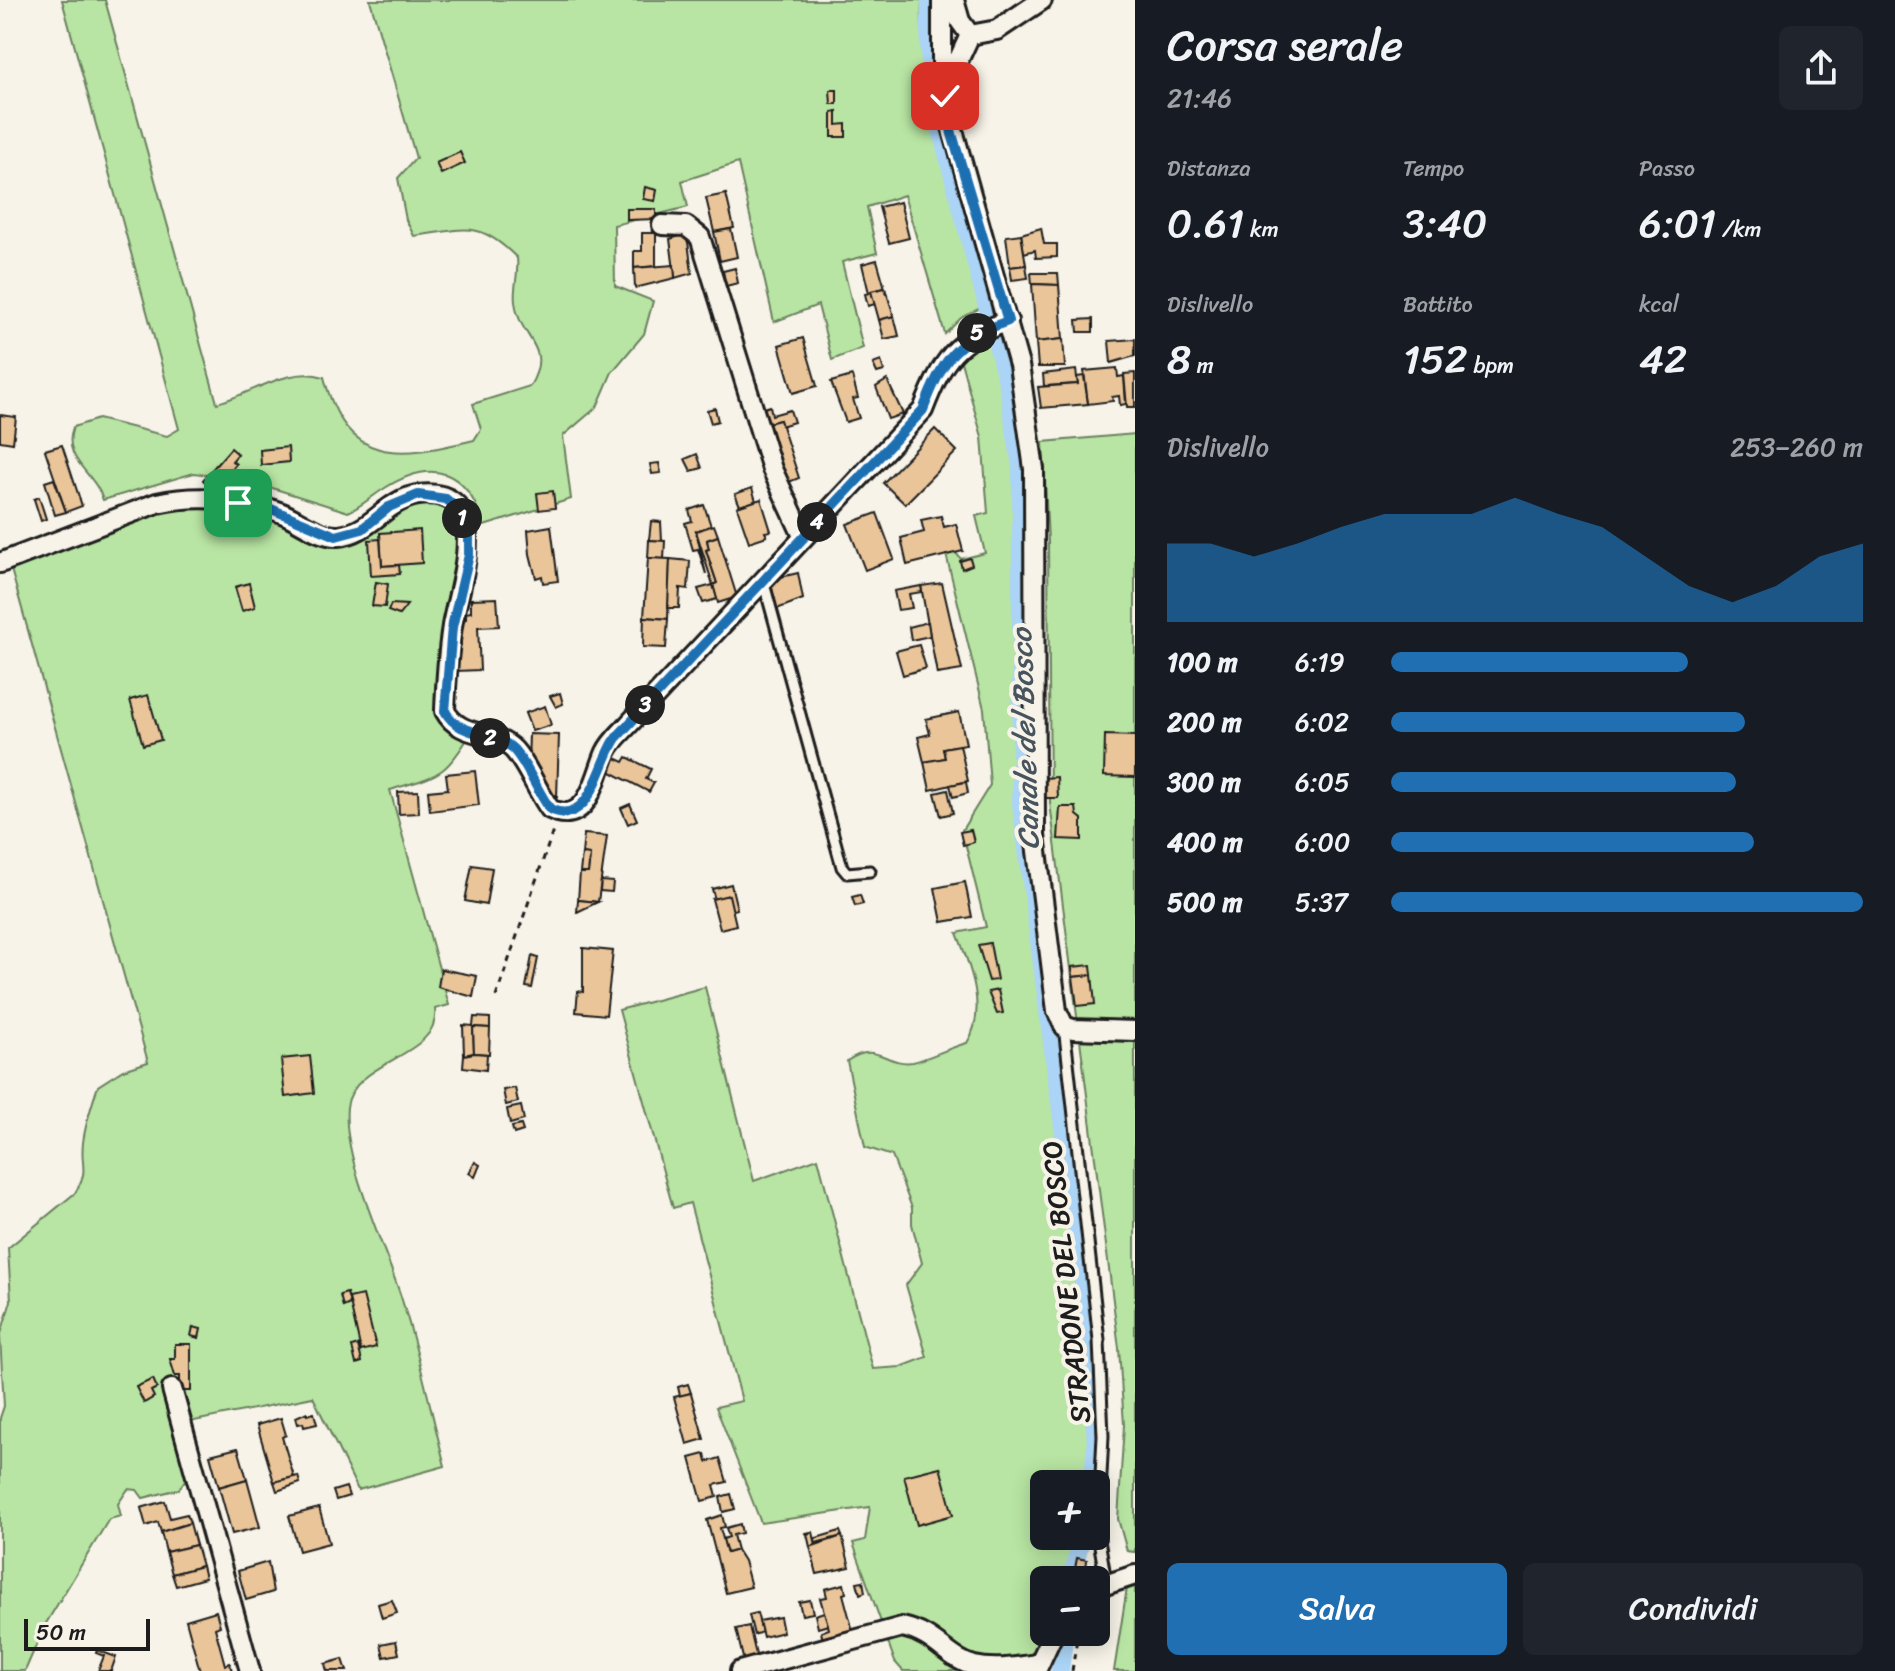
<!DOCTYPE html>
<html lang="it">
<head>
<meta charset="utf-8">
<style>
	body { margin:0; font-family:Sriracha,sans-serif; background:#20242c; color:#f1f3f6; height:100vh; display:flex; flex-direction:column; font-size:30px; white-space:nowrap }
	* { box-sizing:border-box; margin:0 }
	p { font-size:26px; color:#9ea1a6 }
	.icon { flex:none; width:44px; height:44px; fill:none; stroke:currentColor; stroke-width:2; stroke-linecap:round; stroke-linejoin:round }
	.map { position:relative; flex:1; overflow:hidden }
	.side { display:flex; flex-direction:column; background:#171b24; width:760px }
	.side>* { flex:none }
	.tools { position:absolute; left:1030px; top:1470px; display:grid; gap:16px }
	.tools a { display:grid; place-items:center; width:80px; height:80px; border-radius:12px; background:#171b24; box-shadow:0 4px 20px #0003; font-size:40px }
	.scale { position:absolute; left:24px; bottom:20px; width:126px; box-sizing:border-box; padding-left:8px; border:4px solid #1c1c1c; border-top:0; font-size:22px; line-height:28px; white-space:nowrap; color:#1c1c1c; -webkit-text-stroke:6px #f7f3e8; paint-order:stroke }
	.pin { position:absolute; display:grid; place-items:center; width:68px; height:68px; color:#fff; margin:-34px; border-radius:16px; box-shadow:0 4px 12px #0006 }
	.km { position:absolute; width:40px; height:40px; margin:-20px; border-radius:50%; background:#222; color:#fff; font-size:22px; line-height:40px; text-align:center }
	.round { display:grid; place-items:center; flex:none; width:84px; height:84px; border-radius:12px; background:#20242c }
	.head { display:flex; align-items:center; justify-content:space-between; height:136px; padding:0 32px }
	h1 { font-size:44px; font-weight:600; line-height:60px }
	.metrics { display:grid; grid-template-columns:repeat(3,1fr); gap:12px; height:136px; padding:8px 32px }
	.metrics div { display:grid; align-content:center }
	.metrics b { font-size:40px; font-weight:600 }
	.metrics small { font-size:22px; font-weight:400 }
	.metrics p { font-size:22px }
	.chart { height:224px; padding:16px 32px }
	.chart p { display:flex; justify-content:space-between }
	.chart svg { width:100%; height:144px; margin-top:8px; fill:#1f6fb2; opacity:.7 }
	.cta { display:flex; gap:16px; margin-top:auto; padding:16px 32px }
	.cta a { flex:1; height:92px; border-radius:12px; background:#1f6fb2; color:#fff; font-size:32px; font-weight:600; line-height:92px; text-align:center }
	.cta a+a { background:#20242c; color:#f1f3f6 }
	ul { padding:0 32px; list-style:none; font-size:26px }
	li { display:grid; grid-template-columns:128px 96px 1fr; align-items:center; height:60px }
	li i { height:20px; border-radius:10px; background:#1f6fb2 }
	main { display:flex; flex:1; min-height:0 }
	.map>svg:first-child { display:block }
</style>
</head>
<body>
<main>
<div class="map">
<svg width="1135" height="1671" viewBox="0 0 1135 1671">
	<rect width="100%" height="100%" fill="#f7f3e8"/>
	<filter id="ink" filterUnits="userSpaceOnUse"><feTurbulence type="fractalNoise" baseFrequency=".0125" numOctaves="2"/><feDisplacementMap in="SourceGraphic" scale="16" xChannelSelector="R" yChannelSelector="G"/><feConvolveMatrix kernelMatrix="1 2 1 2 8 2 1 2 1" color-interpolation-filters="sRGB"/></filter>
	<g filter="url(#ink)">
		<g fill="#b8e5a3" stroke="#6a8060" stroke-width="2">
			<path d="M 62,0 L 105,0 L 217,403 C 250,395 289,365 324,377 C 347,467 399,458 474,440 L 481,429 L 473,404 L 530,386 C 554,345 519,340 515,302 C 513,288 519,273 517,258 C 477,218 465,230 414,236 L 406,220 L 398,178 L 416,158 L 370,0 L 922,0 C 917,98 964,209 992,302 L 961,318 L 945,334 L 904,195 L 867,207 L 877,253 L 842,262 L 863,348 L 832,360 L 818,305 L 774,322 L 738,163 L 682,181 L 688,207 L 614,225 L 615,286 L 653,301 L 644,334 L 612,372 L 597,407 L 563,436 L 571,499 L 484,526 C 467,471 435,457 385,488 C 372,496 361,507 348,512 L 247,480 L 194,473 L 103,500 C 95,472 61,460 73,427 L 98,419 L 167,436 L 179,429 Z"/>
			<path d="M 998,327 L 1018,437 L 1029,852 L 1094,1350 L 1098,1425 L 1094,1484 L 1044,1484 L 1044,1536 L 1077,1536 L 1067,1580 L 1044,1580 L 1044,1626 L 1031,1671 L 903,1671 L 895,1662 L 853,1543 L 865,1540 L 870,1507 L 761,1523 L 716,1407 L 742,1401 L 690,1203 L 673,1208 L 619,1010 L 705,987 L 754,1181 L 818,1158 L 873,1369 L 901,1367 L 927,1357 L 906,1285 L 922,1263 L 912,1224 L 912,1208 L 892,1156 L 865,1147 L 847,1061 C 877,1040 885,1066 913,1062 C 927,1059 951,1047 967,1043 C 988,1010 970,966 957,933 L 986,927 L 962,830 L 990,785 L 984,709 L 945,550 L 955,552 L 961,559 L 985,553 L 976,516 L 988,513 L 982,437 L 960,358 Z"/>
			<polygon points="1135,434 1135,1552 1127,1551 1118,1519 1124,1425 1119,1348 1050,803 1048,541 1043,442"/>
			<path d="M 417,499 L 449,505 L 459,531 L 442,704 L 471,733 C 444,778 438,775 390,790 L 449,1005 L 435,1009 C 441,1058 353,1059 347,1107 C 342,1160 386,1248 402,1300 C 419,1354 431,1411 445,1466 L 358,1490 L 313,1397 L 189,1422 L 189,1474 L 179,1489 L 143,1498 L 137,1490 L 128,1489 L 118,1504 L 121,1516 L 109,1519 L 45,1625 L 25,1671 L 0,1671 L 0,1418 L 4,1406 L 0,1337 L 11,1301 L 8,1248 L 75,1193 C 90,1168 80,1168 83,1143 C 85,1124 92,1104 98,1086 L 123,1070 L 148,1062 L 9,562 L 136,514 L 211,500 L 332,535 Z"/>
			<polygon points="1128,1581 1135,1582 1135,1671 1114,1671"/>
		</g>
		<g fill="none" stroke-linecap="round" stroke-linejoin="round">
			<g stroke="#abd4f6" stroke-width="18">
				<polyline points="930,0 929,49 935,108 1008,386 1021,466 1021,803 1090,1334 1096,1447 1092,1484"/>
				<polyline points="1071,1580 1082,1536"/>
				<polyline points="1060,1671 1065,1632"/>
			</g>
		</g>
		<g fill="#eac59a" stroke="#1c1c1c" stroke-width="2">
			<polygon points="830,90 837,90 837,104 831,104"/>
			<polygon points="837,111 837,125 846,124 846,137 832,137 832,112"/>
			<polygon points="460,152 465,163 441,174 436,163"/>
			<polygon points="645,187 657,190 655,201 643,199"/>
			<polygon points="726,194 734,228 714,232 706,198"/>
			<polygon points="900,202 909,238 889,243 879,207"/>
			<polygon points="627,209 656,209 656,219 627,220"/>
			<polygon points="1041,228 1044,244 1057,244 1057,257 1036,258 1035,250 1024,253 1021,234"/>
			<polygon points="731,229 737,257 720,261 714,232"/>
			<polygon points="642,233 656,233 656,266 634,268 634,251 642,251"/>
			<polygon points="687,234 692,273 675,278 670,239"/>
			<polygon points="1021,234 1026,265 1010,267 1006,236"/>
			<polygon points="877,260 885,288 871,291 875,304 868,306 865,294 869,293 862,264"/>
			<polygon points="674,265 675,278 635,288 634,268"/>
			<polygon points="1026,265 1028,278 1012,280 1010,267"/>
			<polygon points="735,268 738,283 726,286 723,271"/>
			<polygon points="1031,273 1058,273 1059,285 1032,284"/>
			<polygon points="1032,284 1059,285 1063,339 1036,342"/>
			<polygon points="885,288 894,316 879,320 871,291"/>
			<polygon points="894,316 899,336 884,339 879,320"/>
			<polygon points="1093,319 1093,332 1078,332 1077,320"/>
			<polygon points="803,338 817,386 793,393 779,345"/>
			<polygon points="1063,339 1065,367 1038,367 1036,342"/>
			<polygon points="1135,339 1135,356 1111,363 1109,341"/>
			<polygon points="881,361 884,371 877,373 873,364"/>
			<polygon points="1117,368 1118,377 1124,376 1126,404 1120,405 1119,396 1112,397 1113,401 1088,404 1084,371"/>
			<polygon points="1076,370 1078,384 1044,386 1043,374"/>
			<polygon points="1135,373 1135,407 1127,407 1124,374"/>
			<polygon points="852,376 858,398 853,399 859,418 846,422 831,382"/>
			<polygon points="1084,376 1088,404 1041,408 1038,387 1078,384 1077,377"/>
			<polygon points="887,380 903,414 888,419 876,387"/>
			<polygon points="770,406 772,415 790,410 794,422 781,426 780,420 764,424 761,409"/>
			<polygon points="715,408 718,421 711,423 707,410"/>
			<polygon points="0,415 16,417 13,443 0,441"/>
			<polygon points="780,420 799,478 784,484 764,424"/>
			<polygon points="935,429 957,451 905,504 883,483"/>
			<polygon points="62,445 82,506 66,512 45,450"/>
			<polygon points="288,447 289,462 261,465 260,450"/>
			<polygon points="231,448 238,454 232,461 236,464 214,490 203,480"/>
			<polygon points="697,454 702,468 691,471 685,459"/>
			<polygon points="659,463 661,473 652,474 650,464"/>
			<polygon points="54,479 66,512 55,515 45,482"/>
			<polygon points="752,488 756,501 740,506 735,494"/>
			<polygon points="553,491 555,508 539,510 537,493"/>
			<polygon points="39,497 46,519 41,521 34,499"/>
			<polygon points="761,499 771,531 765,532 767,536 749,542 737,507"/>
			<polygon points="704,505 711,526 696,531 706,574 698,549 693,550 685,523 692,521 689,510"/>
			<polygon points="877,513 894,559 865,570 847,524"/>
			<polygon points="941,516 944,527 956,524 963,551 907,565 901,538 924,532 921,520"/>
			<polygon points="651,521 661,522 662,541 649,540"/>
			<polygon points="714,525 718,536 707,540 709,549 706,550 717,583 713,585 696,531"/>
			<polygon points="551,526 558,581 543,583 542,576 536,578 530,554 528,530"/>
			<polygon points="420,530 422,563 382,566 380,533"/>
			<polygon points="718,536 737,597 718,603 713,585 717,583 706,550 709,549 707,540"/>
			<polygon points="380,539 382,566 399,565 400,574 371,576 369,540"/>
			<polygon points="649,540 665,541 664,559 648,558"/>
			<polygon points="648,558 670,559 668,619 644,617"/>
			<polygon points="970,558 972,565 962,569 960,561"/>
			<polygon points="670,559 690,561 688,589 680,588 679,608 668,608"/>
			<polygon points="798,573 803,599 777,609 771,584 780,574 781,577"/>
			<polygon points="376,582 388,584 385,607 372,606"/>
			<polygon points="249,583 255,607 242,611 235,587"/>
			<polygon points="942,583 962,670 937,674 921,586"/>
			<polygon points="713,585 717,599 703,603 698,589"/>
			<polygon points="921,586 922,592 909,594 912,608 898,610 894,591"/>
			<polygon points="497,598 499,626 478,627 480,670 456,671 455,645 461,645 460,619 466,619 466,613 471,612 471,599"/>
			<polygon points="391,604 407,605 399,615 388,611"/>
			<polygon points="644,617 668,619 666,648 643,647"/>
			<polygon points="928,622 930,636 911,640 909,627"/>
			<polygon points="919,645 926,668 903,675 896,651"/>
			<polygon points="560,693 563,704 556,707 550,696"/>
			<polygon points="148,695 161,740 143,745 130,700"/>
			<polygon points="545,706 551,725 532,731 525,713"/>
			<polygon points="959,712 966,744 943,748 945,758 924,762 918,737 930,734 926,719"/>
			<polygon points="529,734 559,735 557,797 545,797 528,766"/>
			<polygon points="1105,735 1135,736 1135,777 1104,776"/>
			<polygon points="960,745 968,781 930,790 924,762 945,758 943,748"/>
			<polygon points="613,757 624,762 627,757 651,769 646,779 654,783 649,792 607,770"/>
			<polygon points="475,771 479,805 430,811 428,791 448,789 446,774"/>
			<polygon points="1057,777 1058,798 1045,798 1044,778"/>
			<polygon points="966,782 968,793 953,797 950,785"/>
			<polygon points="948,790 953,813 941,816 935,793"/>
			<polygon points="418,791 419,813 399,814 398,792"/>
			<polygon points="630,804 637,820 628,824 621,808"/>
			<polygon points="1060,807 1076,807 1077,815 1082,819 1082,840 1058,839"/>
			<polygon points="971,830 974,842 963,845 960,832"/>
			<polygon points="584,834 607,836 598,902 578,900 580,873 588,873 590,855 582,854"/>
			<polygon points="582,854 590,855 588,873 580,873"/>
			<polygon points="472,865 492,868 486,905 465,901"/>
			<polygon points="601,881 613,882 612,892 600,891"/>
			<polygon points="965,882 972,917 942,922 935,888"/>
			<polygon points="731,884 737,909 719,914 712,889"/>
			<polygon points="729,895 736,925 720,929 712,899"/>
			<polygon points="860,895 863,904 855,906 852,897"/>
			<polygon points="578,900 598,902 577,912"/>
			<polygon points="990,943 997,980 989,981 978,945"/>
			<polygon points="583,948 613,951 606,1015 576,1012 578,991 583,992"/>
			<polygon points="532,956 538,958 532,988 526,987"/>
			<polygon points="1091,965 1092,975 1073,977 1072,967"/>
			<polygon points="441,969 477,976 473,997 438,987"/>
			<polygon points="1092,975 1095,1004 1077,1006 1073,977"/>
			<polygon points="998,990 1003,1013 997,1014 988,992"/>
			<polygon points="474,1017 490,1018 490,1028 473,1027 474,1053 464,1055 463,1025 473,1026"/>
			<polygon points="473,1027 490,1028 489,1054 474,1053"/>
			<polygon points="474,1053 487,1054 486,1070 463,1067 464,1055"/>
			<polygon points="310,1056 314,1093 285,1097 281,1059"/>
			<polygon points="515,1088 518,1102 506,1105 503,1090"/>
			<polygon points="521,1106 524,1120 510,1124 507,1109"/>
			<polygon points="521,1125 523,1131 514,1134 512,1127"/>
			<polygon points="475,1162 480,1165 475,1177 469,1173"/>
			<polygon points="347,1293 350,1304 343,1307 340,1295"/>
			<polygon points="363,1295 376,1347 361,1351 349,1298"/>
			<polygon points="193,1327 201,1329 199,1338 191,1336"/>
			<polygon points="175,1344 191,1344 191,1391 180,1391 180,1376 175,1376 170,1359 175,1359"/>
			<polygon points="358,1345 362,1362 356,1364 352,1347"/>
			<polygon points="153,1379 157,1388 151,1391 154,1397 144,1403 136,1387"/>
			<polygon points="688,1384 691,1393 680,1396 678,1387"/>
			<polygon points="691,1393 704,1439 687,1444 674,1397"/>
			<polygon points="307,1412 307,1415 314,1413 317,1424 304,1427 303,1423 298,1424 296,1417"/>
			<polygon points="281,1418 286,1435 282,1437 294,1477 274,1482 257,1425"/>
			<polygon points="238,1448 247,1479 219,1487 210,1455"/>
			<polygon points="705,1454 707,1462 720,1458 727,1482 714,1485 717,1497 702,1501 690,1458"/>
			<polygon points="940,1467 953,1515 917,1525 904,1476"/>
			<polygon points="298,1476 300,1483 277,1491 274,1482"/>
			<polygon points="247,1479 260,1527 232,1534 219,1487"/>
			<polygon points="346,1487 349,1496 336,1500 333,1491"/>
			<polygon points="731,1494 735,1509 723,1512 720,1497"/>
			<polygon points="165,1501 170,1518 187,1514 190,1523 161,1532 158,1522 146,1526 141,1508"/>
			<polygon points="319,1508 329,1543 299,1551 289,1516"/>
			<polygon points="722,1515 725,1527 720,1528 727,1553 737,1550 744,1561 751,1587 726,1593 707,1520"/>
			<polygon points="190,1523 196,1545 166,1552 161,1532"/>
			<polygon points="740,1524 742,1533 733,1535 737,1550 727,1553 723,1539 729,1537 726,1528"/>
			<polygon points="840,1531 842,1536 816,1543 806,1533 811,1532 813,1539"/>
			<polygon points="813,1532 816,1545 810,1547 807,1534"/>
			<polygon points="842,1536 850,1567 817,1574 810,1547"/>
			<polygon points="196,1545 202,1566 172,1574 166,1552"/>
			<polygon points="1077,1558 1087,1560 1085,1576 1074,1574"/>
			<polygon points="268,1562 273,1592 246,1600 238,1571"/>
			<polygon points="202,1566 205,1578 176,1586 172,1574"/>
			<polygon points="863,1581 865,1592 860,1594 857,1582"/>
			<polygon points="844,1584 846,1593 843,1594 854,1635 824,1644 821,1632 829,1629 820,1598 827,1597 825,1589"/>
			<polygon points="392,1600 397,1613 382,1618 378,1604"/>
			<polygon points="810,1600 813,1613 802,1615 799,1602"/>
			<polygon points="216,1611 220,1626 215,1628 225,1665 230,1663 232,1671 200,1671 186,1620"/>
			<polygon points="824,1612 828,1625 818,1628 815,1615"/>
			<polygon points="757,1613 762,1632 754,1635 749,1615"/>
			<polygon points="780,1617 783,1632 763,1637 759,1621"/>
			<polygon points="749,1626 757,1659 744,1662 736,1629"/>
			<polygon points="396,1641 399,1654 384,1657 381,1644"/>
			<polygon points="97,1650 116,1657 111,1671 98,1671 104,1656 96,1653"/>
			<polygon points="343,1659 347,1671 327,1671 325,1664"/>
		</g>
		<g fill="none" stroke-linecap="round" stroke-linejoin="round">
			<g stroke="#1c1c1c" stroke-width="15">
				<g id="service">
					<polyline points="763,580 842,867 847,873 870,871"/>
					<polyline points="1064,1026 1099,1340 1103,1436 1098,1534 1106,1582"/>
				</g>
			</g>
			<g stroke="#1c1c1c" stroke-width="24">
				<g id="minor">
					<polyline points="942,0 942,64 949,116 1019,365 1034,469 1035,835 1057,1011 1064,1026 1073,1029 1135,1031"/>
					<polyline points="954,0 960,21 970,35 958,61 956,98"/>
					<polyline points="970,35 997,30 1042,0"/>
					<polyline points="662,225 686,226 700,237 772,469 803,536"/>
					<path d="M 0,563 L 157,503 C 197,494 244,498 282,513 C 299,520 319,537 338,536 C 370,534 387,499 418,495 C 497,485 458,589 452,626 C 448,653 446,683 445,711 C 460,739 494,729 514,750 C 528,766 537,791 550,809 C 589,828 595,776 606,752 C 611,741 622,732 630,723 L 923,410 C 943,359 955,340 1008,321"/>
					<polyline points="172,1389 250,1671"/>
					<polyline points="1096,1588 1135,1575"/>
					<path d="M 740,1671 L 902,1627 C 936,1634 946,1658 974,1666 C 994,1671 1017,1667 1038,1664"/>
					<polyline points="1036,1671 1054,1632"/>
				</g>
			</g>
			<g stroke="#1c1c1c" stroke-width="3" stroke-dasharray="6 6" stroke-linecap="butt">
				<polyline points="496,997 554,828"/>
				<polyline points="1072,1671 1078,1632"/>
			</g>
			<use href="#service" stroke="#f7f3e8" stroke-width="9"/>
			<use href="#minor" stroke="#f7f3e8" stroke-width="18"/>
		</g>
	</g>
	<g fill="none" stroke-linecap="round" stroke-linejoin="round" filter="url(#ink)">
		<g stroke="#fff" stroke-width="16">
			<path id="route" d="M 238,503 L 264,506 L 336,536 L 362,529 L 389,507 L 418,495 L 446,499 L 457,508 L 469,537 L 469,555 L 452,627 L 445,711 C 460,739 494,729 514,750 C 528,766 537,791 550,809 C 592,829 599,760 617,737 L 923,410 C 943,359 955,340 1008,321 L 952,134 L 945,96"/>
		</g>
		<use href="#route" stroke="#1f6fb2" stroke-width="10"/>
	</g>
	<g text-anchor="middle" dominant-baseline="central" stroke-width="8" stroke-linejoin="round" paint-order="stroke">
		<g font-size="28" fill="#1c1c1c" stroke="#f7f3e8">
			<text transform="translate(1066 1282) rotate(-96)">STRADONE DEL BOSCO</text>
		</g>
		<g font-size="30" font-style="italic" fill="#47535d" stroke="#f7f3e8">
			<text transform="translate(1025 739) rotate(-92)">Canale del Bosco</text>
		</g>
	</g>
</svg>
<div class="tools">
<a>+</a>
<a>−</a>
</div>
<div class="scale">50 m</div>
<div class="pin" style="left:238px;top:503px;background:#1e9e55"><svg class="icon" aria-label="arrive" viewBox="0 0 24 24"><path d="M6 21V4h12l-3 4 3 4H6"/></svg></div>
<div class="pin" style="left:945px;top:96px;background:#d93025"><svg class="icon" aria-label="check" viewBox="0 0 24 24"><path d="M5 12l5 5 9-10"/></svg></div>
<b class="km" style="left:462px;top:518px">1</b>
<b class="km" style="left:490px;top:738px">2</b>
<b class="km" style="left:645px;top:705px">3</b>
<b class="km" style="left:817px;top:522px">4</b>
<b class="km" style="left:977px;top:333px">5</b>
</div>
<section class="side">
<div class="head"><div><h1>Corsa serale</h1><p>21:46</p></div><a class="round"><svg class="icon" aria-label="share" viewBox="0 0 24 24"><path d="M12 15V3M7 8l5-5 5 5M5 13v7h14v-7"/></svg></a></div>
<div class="metrics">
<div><p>Distanza</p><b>0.61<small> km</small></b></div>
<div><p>Tempo</p><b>3:40</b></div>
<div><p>Passo</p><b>6:01<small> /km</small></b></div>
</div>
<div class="metrics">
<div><p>Dislivello</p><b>8<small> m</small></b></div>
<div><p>Battito</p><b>152<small> bpm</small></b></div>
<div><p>kcal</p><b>42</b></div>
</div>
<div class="chart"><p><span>Dislivello</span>253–260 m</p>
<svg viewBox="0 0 160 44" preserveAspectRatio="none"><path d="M0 44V20L10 20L20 24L30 20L40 15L50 11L60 11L70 11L80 6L90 11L100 15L110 24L120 33L130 38L140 33L150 24L160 20V44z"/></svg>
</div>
<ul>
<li><b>100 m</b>6:19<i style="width:63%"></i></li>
<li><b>200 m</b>6:02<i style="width:75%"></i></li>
<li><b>300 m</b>6:05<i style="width:73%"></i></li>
<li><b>400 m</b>6:00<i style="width:77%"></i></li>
<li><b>500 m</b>5:37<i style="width:100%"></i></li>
</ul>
<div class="cta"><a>Salva</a><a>Condividi</a></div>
</section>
</main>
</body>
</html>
